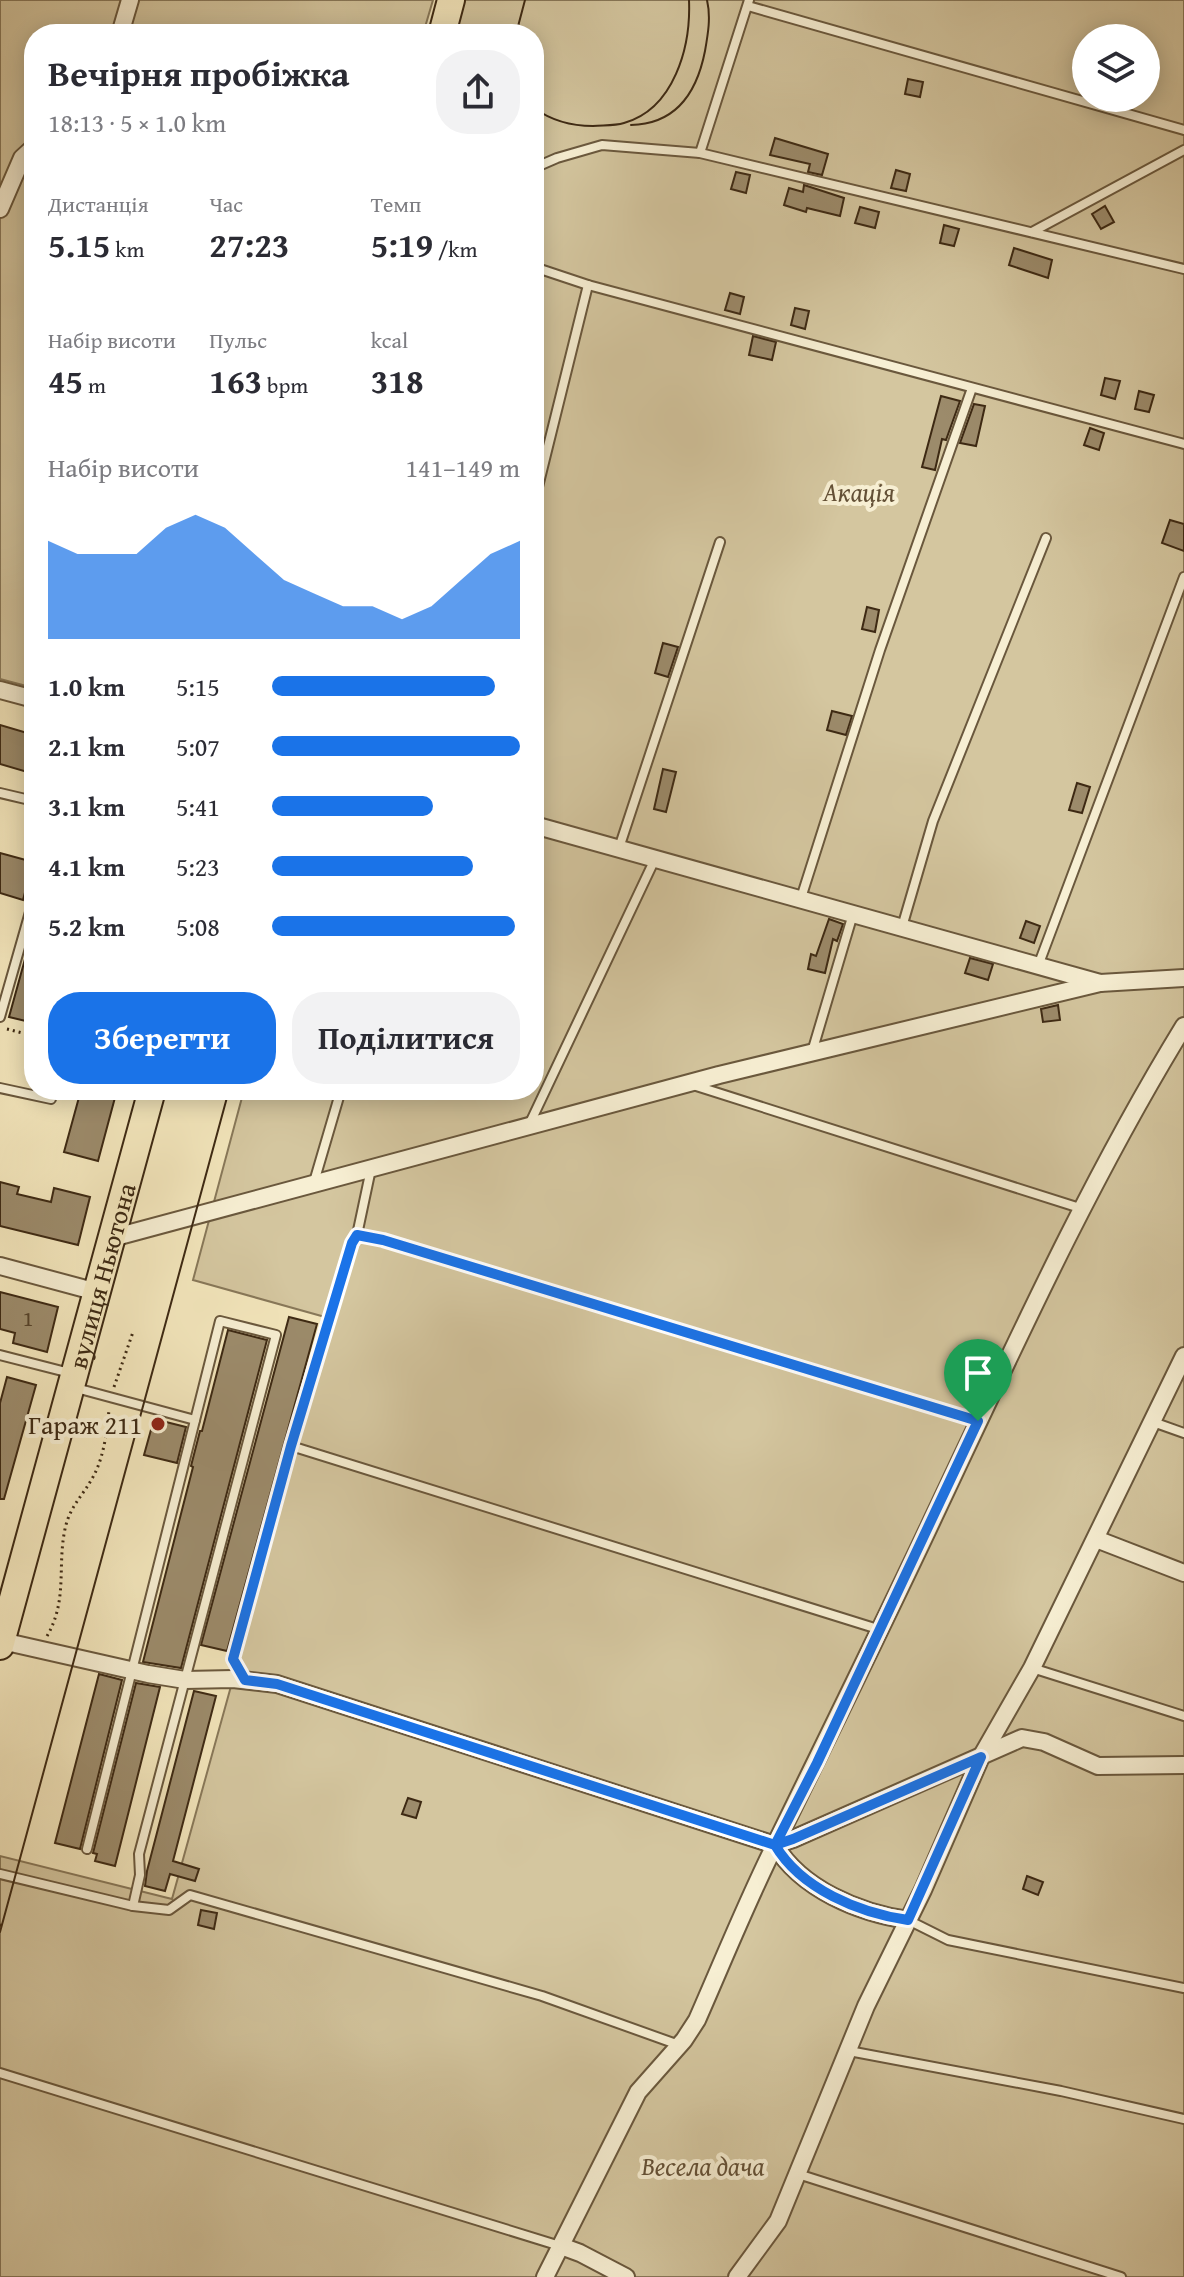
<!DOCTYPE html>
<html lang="uk">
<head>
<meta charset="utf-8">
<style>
	body { margin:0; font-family:"Gentium Book Plus",serif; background:#f2f2f3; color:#2b2b33; height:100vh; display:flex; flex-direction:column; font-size:30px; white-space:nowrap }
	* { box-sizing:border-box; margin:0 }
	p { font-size:26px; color:#7c7c81 }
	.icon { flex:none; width:44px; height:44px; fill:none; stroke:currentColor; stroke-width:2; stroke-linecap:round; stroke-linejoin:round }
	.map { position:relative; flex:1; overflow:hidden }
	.side { position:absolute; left:24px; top:24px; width:520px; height:1076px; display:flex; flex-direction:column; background:#fff; border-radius:32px; box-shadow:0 4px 20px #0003 }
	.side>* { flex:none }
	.fabs { position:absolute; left:1072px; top:24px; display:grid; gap:16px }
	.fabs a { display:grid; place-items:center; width:88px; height:88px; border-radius:50%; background:#fff; box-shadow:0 4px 20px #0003; font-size:40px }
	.pin { position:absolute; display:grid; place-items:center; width:68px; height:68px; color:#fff; margin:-82px -34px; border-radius:50% 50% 50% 0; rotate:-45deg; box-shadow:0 0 8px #0007 }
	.pin .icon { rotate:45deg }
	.round { display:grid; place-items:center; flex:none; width:84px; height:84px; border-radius:32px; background:#f2f2f3 }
	.headline { display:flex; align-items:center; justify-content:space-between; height:136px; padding:0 24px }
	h1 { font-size:36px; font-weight:700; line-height:60px }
	.stats { display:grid; grid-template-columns:repeat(3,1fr); gap:12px; height:136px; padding:8px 24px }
	.stats div { display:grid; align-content:center }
	.stats b { font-size:34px; font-weight:700 }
	.stats small { font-size:22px; font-weight:400 }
	.stats p { font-size:22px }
	.chart { height:224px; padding:16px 24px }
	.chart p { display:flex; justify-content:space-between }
	.chart svg { width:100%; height:144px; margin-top:8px; fill:#1a73e8; opacity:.7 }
	.primary-button { display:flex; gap:16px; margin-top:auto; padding:16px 24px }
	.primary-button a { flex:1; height:92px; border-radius:32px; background:#1a73e8; color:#fff; font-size:32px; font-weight:700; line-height:92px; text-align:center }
	.primary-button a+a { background:#f2f2f3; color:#2b2b33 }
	ul { padding:0 24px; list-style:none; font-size:26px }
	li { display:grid; grid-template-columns:128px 96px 1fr; align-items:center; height:60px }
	li i { height:20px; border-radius:10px; background:#1a73e8 }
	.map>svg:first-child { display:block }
</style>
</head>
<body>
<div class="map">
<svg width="1184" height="2277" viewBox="0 0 1184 2277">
	<rect width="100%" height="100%" fill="#f3e6bc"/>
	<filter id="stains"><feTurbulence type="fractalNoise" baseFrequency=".0025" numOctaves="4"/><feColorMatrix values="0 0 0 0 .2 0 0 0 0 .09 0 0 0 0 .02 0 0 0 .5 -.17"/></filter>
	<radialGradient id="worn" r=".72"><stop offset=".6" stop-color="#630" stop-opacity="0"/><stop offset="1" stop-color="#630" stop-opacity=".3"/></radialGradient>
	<g fill="#d4c69f" stroke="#887859" stroke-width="2" fill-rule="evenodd">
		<polygon points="0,0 433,0 423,34 34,34 34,688 0,679"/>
		<path d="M 463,0 L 1184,0 L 1184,2277 L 0,2277 L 0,1856 L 172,1899 L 233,1679 L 325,1317 L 193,1280 L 244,1090 L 534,1090 L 534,34 L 453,34 ZM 1086,38 L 1146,38 L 1146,98 L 1086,98 Z"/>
	</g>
	<g fill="#9c8b6b" stroke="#3d2913" stroke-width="2">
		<polygon points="908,79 923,82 920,97 905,94"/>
		<polygon points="775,138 828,154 822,175 808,172 810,164 770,155"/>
		<polygon points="896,170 910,174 906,191 891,188"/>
		<polygon points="736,172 750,175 746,193 731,189"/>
		<polygon points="804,185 844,198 840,216 807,208 806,212 784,205 789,188 803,192"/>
		<polygon points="1105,206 1114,222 1101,229 1092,214"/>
		<polygon points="860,207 879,212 875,228 855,223"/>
		<polygon points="944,225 959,229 954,246 940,243"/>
		<polygon points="1014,248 1052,260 1048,278 1009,265"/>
		<polygon points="730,293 744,297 740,314 725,310"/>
		<polygon points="795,308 809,311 805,329 791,325"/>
		<polygon points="753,336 776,342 772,360 749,355"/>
		<polygon points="1105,378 1120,381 1115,399 1101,395"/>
		<polygon points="1139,391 1154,395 1149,412 1135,409"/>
		<polygon points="941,396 960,401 946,440 942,439 935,470 922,467"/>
		<polygon points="974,404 985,406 976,446 960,443"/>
		<polygon points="1090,428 1104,433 1099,450 1084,445"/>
		<polygon points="1170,520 1184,524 1184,551 1162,543"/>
		<polygon points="867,607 879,610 875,632 862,629"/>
		<polygon points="663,643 678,647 668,677 655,673"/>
		<polygon points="832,711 852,716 846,735 827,730"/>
		<polygon points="0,725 34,735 34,774 0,764"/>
		<polygon points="663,769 676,772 666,812 654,809"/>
		<polygon points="1077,783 1090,787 1082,813 1069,810"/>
		<polygon points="0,853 33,862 23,900 0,893"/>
		<polygon points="829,919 843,924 837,941 833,939 825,973 808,969 811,954 816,956"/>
		<polygon points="1026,921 1040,926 1034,943 1020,938"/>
		<polygon points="30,941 34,941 34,1023 9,1017"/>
		<polygon points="970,958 993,964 988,980 965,973"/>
		<polygon points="1058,1005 1060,1020 1043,1022 1041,1009"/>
		<polygon points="81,1090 117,1090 98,1161 64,1152"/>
		<polygon points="0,1182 19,1187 17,1194 51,1202 54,1188 90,1197 78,1245 0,1226"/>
		<polygon points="0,1292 58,1307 47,1352 13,1343 15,1333 0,1329"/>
		<polygon points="289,1317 317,1324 227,1651 201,1645"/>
		<polygon points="228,1330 267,1340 181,1668 143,1662 193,1467 191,1466 200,1431 202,1431"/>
		<polygon points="7,1377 36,1385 4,1499 0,1499 0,1403"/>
		<polygon points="154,1419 186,1427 177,1463 144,1455"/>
		<polygon points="99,1674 122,1680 80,1849 55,1843"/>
		<polygon points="136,1683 160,1687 115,1866 95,1861 97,1854 93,1853"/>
		<polygon points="194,1691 216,1696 173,1861 199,1869 195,1881 170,1874 165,1891 145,1886 147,1871"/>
		<polygon points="408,1798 421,1802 416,1818 402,1814"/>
		<polygon points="1027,1876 1043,1882 1038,1895 1023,1889"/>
		<polygon points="201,1910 217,1913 214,1929 198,1925"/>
	</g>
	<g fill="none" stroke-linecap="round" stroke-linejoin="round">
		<g stroke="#6a583d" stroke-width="12">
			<g id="lane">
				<polyline points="748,6 1184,130"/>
				<polyline points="700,153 749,0"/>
				<polyline points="534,168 557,158 602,145 700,153 1184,269"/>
				<polyline points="1032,232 1184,150"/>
				<polyline points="534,267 588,285 1184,444"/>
				<polyline points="534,503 588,285"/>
				<polyline points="0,793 34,801"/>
				<polyline points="619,848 720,542"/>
				<polyline points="801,898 880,650 972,388"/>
				<polyline points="902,927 933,821 1046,538"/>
				<polyline points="1038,966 1184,577"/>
				<polyline points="0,1017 34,898"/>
				<polyline points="812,1052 853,914"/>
				<polyline points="693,1085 1083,1209"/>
				<polyline points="0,1088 51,1099"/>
				<polyline points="529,1125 655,859"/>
				<polyline points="314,1182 341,1090"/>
				<polyline points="357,1235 371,1169"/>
				<polyline points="0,1355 70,1373"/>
				<polyline points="76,1388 195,1420"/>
				<polyline points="1153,1422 1184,1433"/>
				<polyline points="291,1446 881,1630"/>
				<polyline points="1032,1668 1184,1716"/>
				<polyline points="244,1680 233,1659 291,1446 352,1243 357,1235 383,1240 978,1421"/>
				<polyline points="87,1849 220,1321 276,1335 139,1854 140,1875 133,1906"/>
				<polyline points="0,1874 133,1906 169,1910 190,1895 542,1996 679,2045"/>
				<polyline points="908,1920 948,1940 1184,1988"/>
				<polyline points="849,2051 1061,2091 1184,2119"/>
				<polyline points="0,2073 560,2246"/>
				<polyline points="798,2174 1121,2277"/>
			</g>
		</g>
		<g stroke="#6a583d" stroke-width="20">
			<g id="street">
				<polyline points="120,34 130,0"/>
				<polyline points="0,209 22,158 34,147"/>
				<polyline points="0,690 34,699"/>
				<polyline points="534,825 1100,983 1184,978"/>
				<polyline points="112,1238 719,1075 1100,983"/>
				<polyline points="0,1266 97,1292"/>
				<polyline points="1096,1539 1184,1573"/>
				<polyline points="2,1641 148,1674 185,1680 233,1679 277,1684 775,1845 793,1839 1022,1738 1044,1742 1098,1766 1184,1765"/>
				<path d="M 775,1845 C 801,1889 859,1913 908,1920"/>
				<polyline points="561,2246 580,2253 626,2277"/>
				<path d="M 545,2277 L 638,2092 L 684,2040 L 697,2020 C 723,1961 747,1901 776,1843 C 827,1738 879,1633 929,1527 C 1009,1358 1086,1186 1184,1026"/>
				<polyline points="737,2277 778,2221 866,2006 923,1890 981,1757 1032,1668 1184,1356"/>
			</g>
		</g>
		<g stroke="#3d2913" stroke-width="30">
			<g id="primary">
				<polyline points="442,34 451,0"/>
				<path id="s1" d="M 0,1646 L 152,1090"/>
			</g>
		</g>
		<g stroke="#3d2913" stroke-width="3" stroke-dasharray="2 4" stroke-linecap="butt">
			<polyline points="7,1029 34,1036"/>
			<polyline points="114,1387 133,1332"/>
			<polyline points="79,1432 106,1434"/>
			<path d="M 47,1636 C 68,1600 57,1567 65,1529 C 70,1505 84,1495 94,1475 C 104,1456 107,1431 109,1410"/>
			<polyline points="0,1925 4,1926"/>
		</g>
		<use href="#lane" stroke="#f7efd3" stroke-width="8"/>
		<use href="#street" stroke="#f7efd3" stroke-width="16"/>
		<use href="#primary" stroke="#f3e6bc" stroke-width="26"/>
		<g stroke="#3d2913" stroke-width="2">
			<polyline points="516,34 525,0"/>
			<path d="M 534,108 C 552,121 571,126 593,126 C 603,125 614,126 624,123 C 674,109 691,47 689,0"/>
			<path d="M 631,125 C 677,124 697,92 705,51 C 708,34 711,17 707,0"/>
			<polyline points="0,1932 229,1090"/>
		</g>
	</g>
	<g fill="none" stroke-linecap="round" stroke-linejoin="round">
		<g stroke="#fff" stroke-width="16">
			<path id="route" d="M 978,1421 L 383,1240 L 357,1235 L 352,1243 L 291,1446 L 233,1659 L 245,1680 L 277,1684 L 775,1845 C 801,1889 859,1913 908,1920 L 981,1757 L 793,1839 L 775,1845 L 817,1763 L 978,1421"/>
		</g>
		<use href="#route" stroke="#1a73e8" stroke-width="10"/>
	</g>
	<circle fill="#8f2418" stroke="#f7efd3" stroke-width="3" cx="158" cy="1424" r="8"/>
	<g text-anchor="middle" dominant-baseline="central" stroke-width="8" stroke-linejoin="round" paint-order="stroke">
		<g font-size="22" fill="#554229">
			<text x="28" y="1318">1</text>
		</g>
		<g font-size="26" font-style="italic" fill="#635036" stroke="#f7efd3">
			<text x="859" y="491">Акація</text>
			<text x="703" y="2165">Весела дача</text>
		</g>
		<g font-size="26" fill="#3d2913" stroke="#f7efd3">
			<text stroke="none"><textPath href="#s1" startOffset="384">вулиця Ньютона</textPath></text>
		</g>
		<g font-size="26" fill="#3d2913" stroke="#f7efd3" text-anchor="end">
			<text x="142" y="1424">Гараж 211</text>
		</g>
	</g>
	<rect width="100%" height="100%" filter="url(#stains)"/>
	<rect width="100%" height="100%" fill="url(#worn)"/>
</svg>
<div class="fabs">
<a><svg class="icon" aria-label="layers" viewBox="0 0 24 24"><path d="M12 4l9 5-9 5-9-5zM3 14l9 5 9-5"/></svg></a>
</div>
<div class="pin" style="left:978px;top:1421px;background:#1e9e55"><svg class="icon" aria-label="arrive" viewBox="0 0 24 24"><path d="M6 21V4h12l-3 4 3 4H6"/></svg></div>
<section class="side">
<div class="headline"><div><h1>Вечірня пробіжка</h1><p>18:13 · 5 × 1.0 km</p></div><a class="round"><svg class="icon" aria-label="share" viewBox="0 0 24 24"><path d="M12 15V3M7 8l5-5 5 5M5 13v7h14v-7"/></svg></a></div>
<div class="stats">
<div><p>Дистанція</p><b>5.15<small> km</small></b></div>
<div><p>Час</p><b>27:23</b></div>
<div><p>Темп</p><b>5:19<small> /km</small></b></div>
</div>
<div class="stats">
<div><p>Набір висоти</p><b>45<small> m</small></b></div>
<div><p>Пульс</p><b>163<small> bpm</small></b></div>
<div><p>kcal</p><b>318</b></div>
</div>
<div class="chart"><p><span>Набір висоти</span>141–149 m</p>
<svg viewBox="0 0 160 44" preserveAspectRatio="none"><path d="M0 44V14L10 18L20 18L30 18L40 10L50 6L60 10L70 18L80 26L90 30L100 34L110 34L120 38L130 34L140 26L150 18L160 14V44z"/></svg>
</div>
<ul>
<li><b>1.0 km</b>5:15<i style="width:90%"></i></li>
<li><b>2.1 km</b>5:07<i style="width:100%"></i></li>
<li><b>3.1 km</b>5:41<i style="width:65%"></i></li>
<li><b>4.1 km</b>5:23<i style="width:81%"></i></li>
<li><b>5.2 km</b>5:08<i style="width:98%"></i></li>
</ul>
<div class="primary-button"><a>Зберегти</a><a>Поділитися</a></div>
</section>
</div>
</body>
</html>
